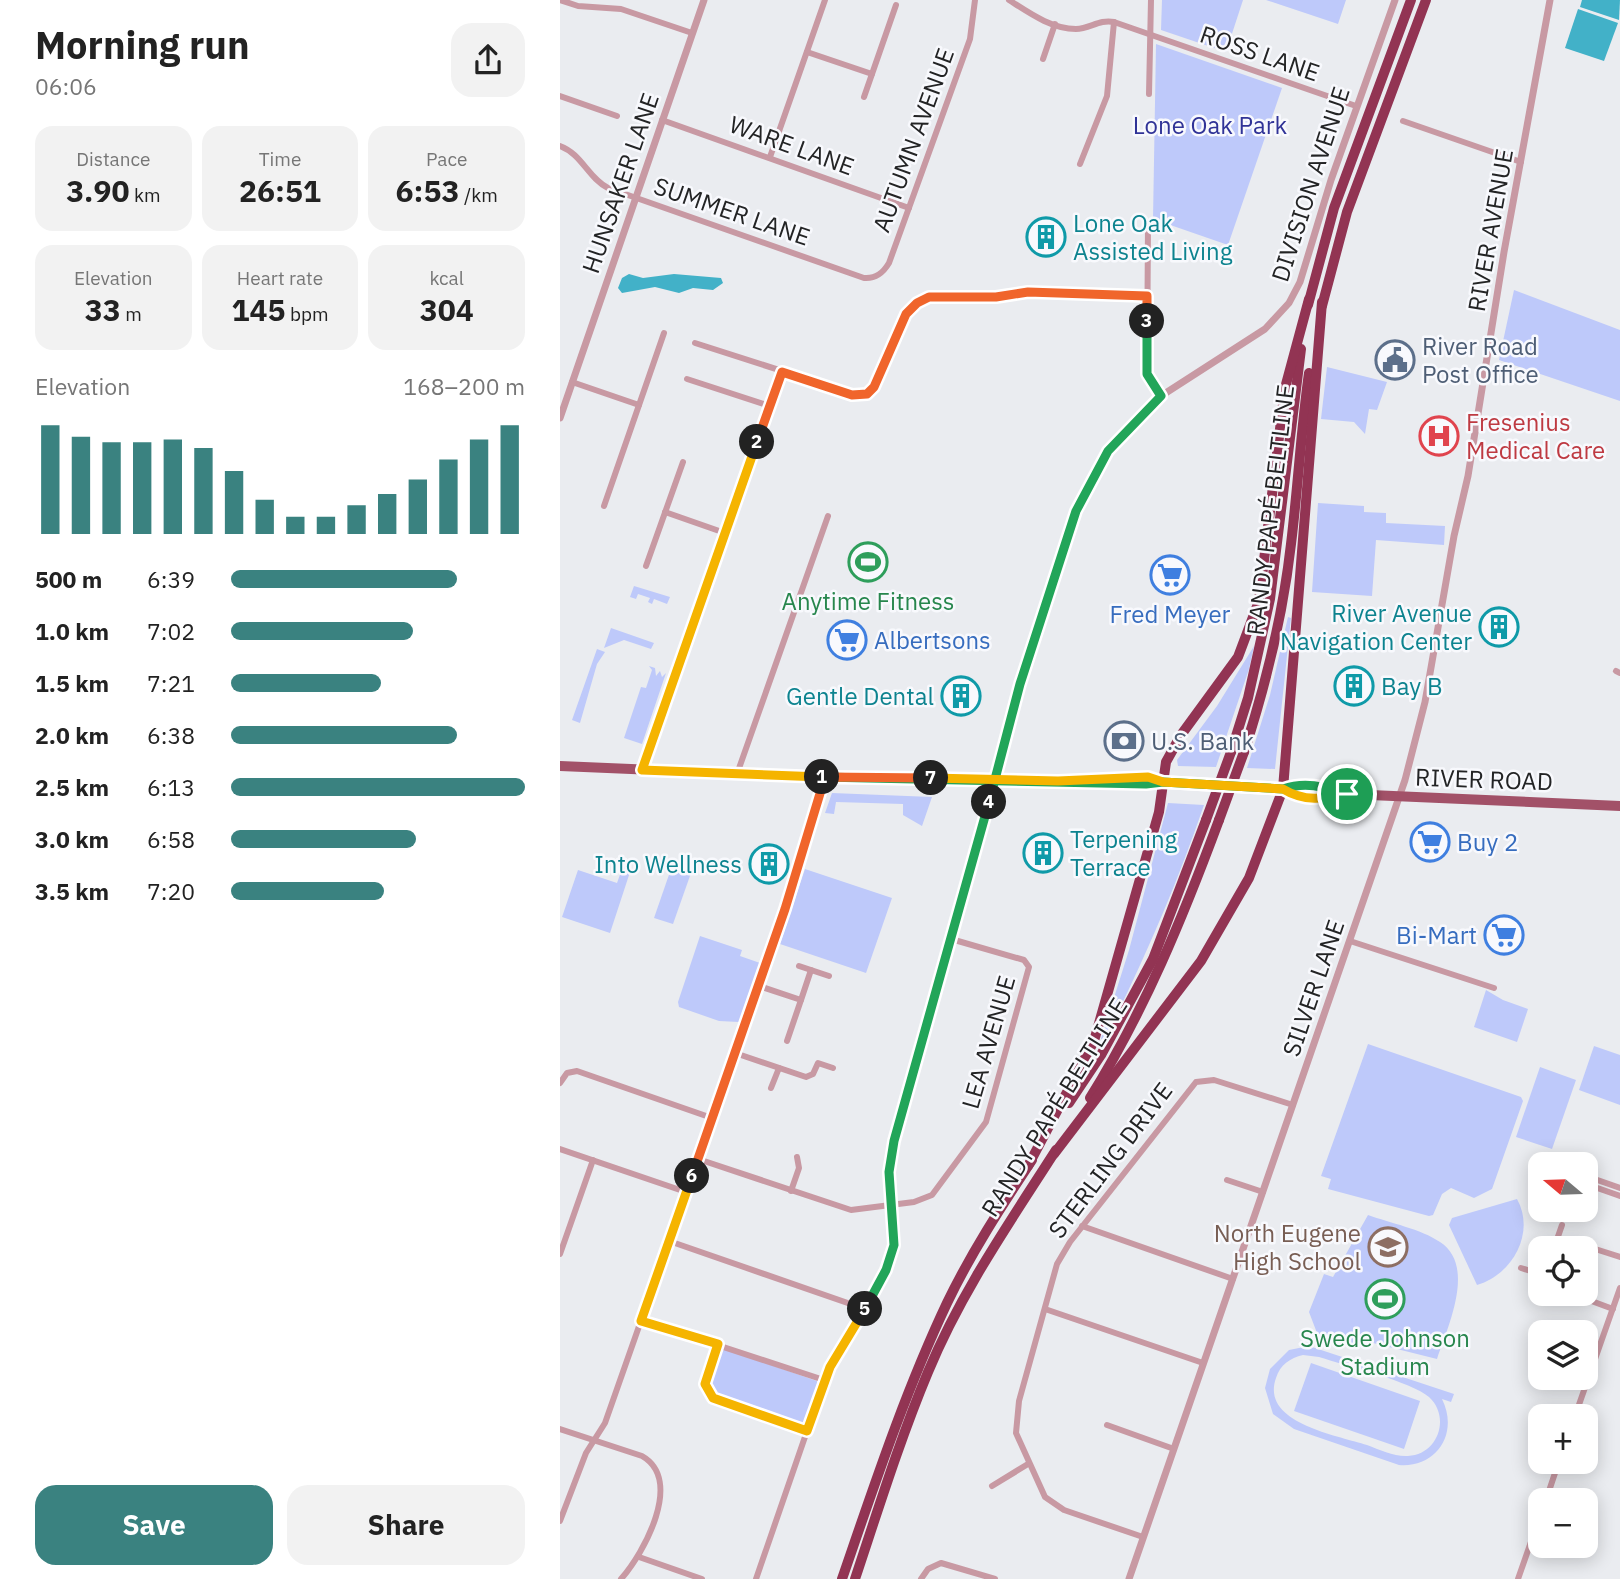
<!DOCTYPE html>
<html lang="en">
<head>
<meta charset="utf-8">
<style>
	body { margin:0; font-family:"IBM Plex Sans",sans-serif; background:#f2f2f2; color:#222; height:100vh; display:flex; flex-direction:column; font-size:26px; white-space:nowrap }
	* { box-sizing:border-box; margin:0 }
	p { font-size:23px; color:#767676 }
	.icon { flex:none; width:38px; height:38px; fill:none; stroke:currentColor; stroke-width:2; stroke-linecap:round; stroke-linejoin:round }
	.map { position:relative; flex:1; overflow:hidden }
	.details { display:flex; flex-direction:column; background:#fff; width:560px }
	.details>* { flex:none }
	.needle { width:46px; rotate:289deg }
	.fabs { position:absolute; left:968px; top:1152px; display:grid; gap:14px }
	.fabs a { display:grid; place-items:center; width:70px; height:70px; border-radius:14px; background:#fff; box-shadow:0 4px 18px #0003; font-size:35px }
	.pin { position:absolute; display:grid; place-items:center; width:60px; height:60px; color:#fff; margin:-30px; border:4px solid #fff; border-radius:50%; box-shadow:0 2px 7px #0007 }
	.km { position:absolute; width:35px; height:35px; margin:-18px; border-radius:50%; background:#222; color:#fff; font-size:19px; line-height:35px; text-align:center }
	.round { display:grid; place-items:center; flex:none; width:74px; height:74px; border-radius:21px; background:#f2f2f2 }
	.summary { display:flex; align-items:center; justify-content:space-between; height:119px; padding:0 35px }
	h1 { font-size:38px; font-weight:700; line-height:52px }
	.figures { display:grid; grid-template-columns:repeat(3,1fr); gap:10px; height:119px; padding:7px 35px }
	.figures div { display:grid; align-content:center; border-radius:18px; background:#f2f2f2; text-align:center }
	.figures b { font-size:30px; font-weight:700 }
	.figures small { font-size:19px; font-weight:400 }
	.figures p { font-size:19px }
	.chart { height:196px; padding:14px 35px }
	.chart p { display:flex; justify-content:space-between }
	.chart svg { width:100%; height:126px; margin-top:7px; stroke:#3a8280; stroke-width:6 }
	.button { display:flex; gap:14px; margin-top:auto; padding:14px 35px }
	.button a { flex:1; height:80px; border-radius:21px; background:#3a8280; color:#fff; font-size:28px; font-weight:700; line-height:80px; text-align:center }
	.button a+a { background:#f2f2f2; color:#222 }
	ul { padding:0 35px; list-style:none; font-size:23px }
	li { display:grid; grid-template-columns:112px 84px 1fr; align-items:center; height:52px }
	li i { height:18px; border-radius:9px; background:#3a8280 }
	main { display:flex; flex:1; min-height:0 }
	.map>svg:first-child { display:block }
</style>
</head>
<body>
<main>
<section class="details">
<div class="summary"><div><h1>Morning run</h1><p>06:06</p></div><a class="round"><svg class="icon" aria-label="share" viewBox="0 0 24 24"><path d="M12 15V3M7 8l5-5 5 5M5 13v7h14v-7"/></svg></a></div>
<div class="figures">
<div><p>Distance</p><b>3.90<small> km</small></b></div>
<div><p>Time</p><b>26:51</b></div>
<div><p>Pace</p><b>6:53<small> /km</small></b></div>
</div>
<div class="figures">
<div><p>Elevation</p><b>33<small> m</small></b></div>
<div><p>Heart rate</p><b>145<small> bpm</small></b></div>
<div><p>kcal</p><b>304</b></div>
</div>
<div class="chart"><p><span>Elevation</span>168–200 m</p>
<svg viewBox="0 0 160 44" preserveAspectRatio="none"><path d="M5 44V6M15 44V10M25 44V12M35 44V12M45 44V11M55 44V14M65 44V22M75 44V32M85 44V38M95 44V38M105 44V34M115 44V30M125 44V25M135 44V18M145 44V11M155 44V6"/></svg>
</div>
<ul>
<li><b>500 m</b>6:39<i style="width:77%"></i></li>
<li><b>1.0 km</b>7:02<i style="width:62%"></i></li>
<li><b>1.5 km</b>7:21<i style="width:51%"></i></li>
<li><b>2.0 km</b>6:38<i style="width:77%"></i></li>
<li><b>2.5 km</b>6:13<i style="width:100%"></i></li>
<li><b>3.0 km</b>6:58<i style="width:63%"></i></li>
<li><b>3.5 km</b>7:20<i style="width:52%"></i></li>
</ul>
<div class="button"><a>Save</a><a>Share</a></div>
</section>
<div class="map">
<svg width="1060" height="1579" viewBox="0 0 1060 1579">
	<rect width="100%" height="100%" fill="#eaecf0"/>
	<g fill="#bec9fa" fill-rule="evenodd">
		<polygon points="602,0 683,0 666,52 601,30"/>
		<polygon points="706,0 786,0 778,24"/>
		<polygon points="596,44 722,88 668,245 593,219"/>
		<polygon points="954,290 1060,330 1060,401 939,360"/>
		<polygon points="767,367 827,382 817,410 809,409 805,434 794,422 761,419"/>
		<polygon points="758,503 804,506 804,512 826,513 826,523 885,526 884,545 816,540 812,596 752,592"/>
		<polygon points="74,586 110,597 107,604 94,599 92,604 88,602 90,598 78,594 76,599 70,597"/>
		<polygon points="728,617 731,618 715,769 687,768 710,695"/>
		<polygon points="51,628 94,643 91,649 64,640 44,648"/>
		<polygon points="694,646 689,669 656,767 618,766 617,760 657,706"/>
		<polygon points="37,649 45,652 37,664 20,723 12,720"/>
		<polygon points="89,666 95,668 96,676 100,671 102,677 106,673 82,744 64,738 81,687 86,688 92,670"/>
		<polygon points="272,793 372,797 362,826 343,815 343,804 276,802 274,814 265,813"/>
		<path d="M 608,803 L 644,805 C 616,887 583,963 544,1040 L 541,1039 L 569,950 Z"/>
		<polygon points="63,866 71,869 50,933 2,917 18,870 57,883"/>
		<polygon points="112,866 131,873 113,924 94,918"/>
		<polygon points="245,869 332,898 306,973 220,944"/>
		<polygon points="140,936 182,950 180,956 200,963 179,1022 159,1021 119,1007 118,1002"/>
		<polygon points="926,990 943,1000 968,1009 957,1042 914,1027"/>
		<polygon points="808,1044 961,1097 963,1101 932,1189 914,1198 891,1188 882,1194 873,1215 869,1216 768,1189 771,1179 761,1176"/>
		<polygon points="1034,1046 1060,1055 1060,1105 1019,1090"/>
		<polygon points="980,1067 1016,1080 992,1149 956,1137"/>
		<path d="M 957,1199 C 976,1233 952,1275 917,1285 L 889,1225 L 892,1218 Z"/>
		<path d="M 808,1215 C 830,1223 861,1229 880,1242 C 917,1266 887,1328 877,1359 L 801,1340 L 797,1348 L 757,1333 L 749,1312 L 764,1274 L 773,1277 Z"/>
		<path d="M 749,1346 L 894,1394 L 891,1402 L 882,1399 C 899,1433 877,1468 839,1465 L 734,1429 L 713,1414 L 705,1388 L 710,1369 L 729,1350 ZM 743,1355 L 759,1357 C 784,1365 852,1382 869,1397 C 891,1417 878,1455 848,1456 C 835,1457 820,1450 807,1445 C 777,1435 700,1423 716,1378 C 720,1365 730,1358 743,1355 Z"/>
		<path d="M 164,1349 L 257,1381 L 258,1388 L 247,1421 L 238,1425 L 153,1394 C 145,1382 152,1356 164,1349 Z"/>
		<polygon points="751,1363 860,1401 844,1449 734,1411"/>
	</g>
	<g fill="#42b1c8">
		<polygon points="1022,0 1060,0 1059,20 1020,7"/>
		<polygon points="1018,9 1058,23 1044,61 1005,48"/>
		<polygon points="69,274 83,278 114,274 161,278 163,283 153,290 133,288 119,293 95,287 62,293 58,288 62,278"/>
	</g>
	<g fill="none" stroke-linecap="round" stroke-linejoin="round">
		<g stroke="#c899a3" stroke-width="6">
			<polyline points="0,0 18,6 61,9 132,33"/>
			<path d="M 449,0 C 468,12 491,29 516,29 C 530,29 539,19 554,22 L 796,106"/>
			<polyline points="247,52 312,74"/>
			<polyline points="483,59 495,24"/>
			<polyline points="589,94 591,0"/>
			<polyline points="0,96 57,116"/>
			<polyline points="304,97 336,5"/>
			<polyline points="102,120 349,208"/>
			<polyline points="843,121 961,162"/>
			<path d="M 0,146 C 22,154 28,178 48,188 L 304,278 C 316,279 323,273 329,263 L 410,39 L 415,0"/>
			<polyline points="210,157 265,0"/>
			<polyline points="520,164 547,96 554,22"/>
			<polyline points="588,225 587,374 601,396"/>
			<polyline points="135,343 300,396 314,387 346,314 357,303 369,297 436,297 468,292 587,296"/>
			<polyline points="127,379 210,406"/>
			<polyline points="12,382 79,405"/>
			<polyline points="44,506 104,333"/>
			<polyline points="105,512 165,533"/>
			<polyline points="86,566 123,462"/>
			<polyline points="1056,671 1060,673"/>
			<polyline points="82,770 222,372"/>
			<polyline points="177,774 268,516"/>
			<polyline points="790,941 934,988"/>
			<polyline points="239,966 251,970"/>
			<polyline points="199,986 241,1000 227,1041"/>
			<polyline points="241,1000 251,970 269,976"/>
			<polyline points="175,1053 246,1077 253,1074 258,1063 273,1068"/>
			<polyline points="0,1083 7,1073 17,1071 152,1118"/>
			<polyline points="211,1088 219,1068"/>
			<polyline points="0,1149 126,1192"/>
			<polyline points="138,1159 291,1210 354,1202 372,1195 426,1122 469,967 464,960 391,939"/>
			<polyline points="1022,1164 1024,1156"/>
			<polyline points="1026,1176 1060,1188"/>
			<polyline points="667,1180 703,1192"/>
			<polyline points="1026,1184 1060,1196"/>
			<polyline points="231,1191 239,1168 237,1157"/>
			<polyline points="522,1226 673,1279"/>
			<polyline points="109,1241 305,1309"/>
			<polyline points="1029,1247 1060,1257"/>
			<polyline points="994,1248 1002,1225"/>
			<polyline points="0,1254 33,1160"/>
			<polyline points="961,1268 980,1274"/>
			<polyline points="1010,1293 1053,1309"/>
			<polyline points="485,1309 643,1363"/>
			<polyline points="81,1320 264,1380"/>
			<polyline points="158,1344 146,1379 150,1395 247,1431"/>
			<polyline points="1015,1416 1060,1288"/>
			<polyline points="547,1425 614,1449"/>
			<path d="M 0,1429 L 82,1456 C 124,1480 84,1553 61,1579"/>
			<polyline points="432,1486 468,1464"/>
			<polyline points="986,1500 999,1461"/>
			<polyline points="0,1521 26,1453 45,1423 217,934 265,777"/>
			<polyline points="583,1537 504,1510 485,1497 456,1433 459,1401 497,1264 510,1242 636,1082 654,1080 733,1105"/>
			<polyline points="79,1557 142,1579"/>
			<polyline points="196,1579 267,1373 331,1257 334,1233 329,1172 334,1141 435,780"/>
			<polyline points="361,1579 368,1569 381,1563 435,1579"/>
			<polyline points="958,1579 980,1516"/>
		</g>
		<g stroke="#c899a3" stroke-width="7">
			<polyline points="0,418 144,0"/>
			<polyline points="435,780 501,551 526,490 548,451 601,396 705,329 729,303 740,282 771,180 835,0"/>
			<polyline points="569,1579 845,780 865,702 894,536 908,476 944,252 990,0"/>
		</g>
		<g stroke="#a25168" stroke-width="10">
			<path d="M 0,766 L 189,774 L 586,784 L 603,782 L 723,789 C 746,781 764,787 787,794"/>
			<path d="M 723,789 C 744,802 764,799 787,794 L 1060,806"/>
		</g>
		<g stroke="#923453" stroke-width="10">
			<polyline points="748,305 774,208 851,0"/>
			<polyline points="762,306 787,212 866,0"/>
			<polyline points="671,752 688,698 710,599 741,349"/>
			<path d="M 684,752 C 706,684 723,615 731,544 C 738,487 741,430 749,373"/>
			<path d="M 530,1098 C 585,1010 623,917 659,820"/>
			<polyline points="509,1103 541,1055 593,959 646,820"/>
			<polyline points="494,1154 641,961 689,878 723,789 762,302"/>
			<polyline points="468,1166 534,1041 599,812 606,762 621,735 678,657 699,601 725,388 749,299"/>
			<path d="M 282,1579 C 314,1486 345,1392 387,1303 C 411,1253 441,1207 472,1160"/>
			<path d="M 295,1579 C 318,1510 340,1439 368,1372 C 401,1292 450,1222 496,1150"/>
		</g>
		<g stroke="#923453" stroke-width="10">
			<polyline points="646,820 671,752"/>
			<polyline points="659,820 684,752"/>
		</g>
	</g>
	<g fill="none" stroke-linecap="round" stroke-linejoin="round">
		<g stroke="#fff" stroke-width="14">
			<path id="split-1" d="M 262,777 L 586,784 L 603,782 L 723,789 C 746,781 764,787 787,794"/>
		</g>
		<g stroke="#fff" stroke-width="14">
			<polyline id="split-2" points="197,442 82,770 262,777"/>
		</g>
		<g stroke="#fff" stroke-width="14">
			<polyline id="split-3" points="197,442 222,372 292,395 307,394 314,387 346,314 357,303 369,297 436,297 468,292 587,296 587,321"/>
		</g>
		<g stroke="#fff" stroke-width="14">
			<polyline id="split-4" points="429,802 460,684 516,511 548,451 601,396 587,374 587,321"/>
		</g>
		<g stroke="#fff" stroke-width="14">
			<polyline id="split-5" points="305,1309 326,1270 334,1245 329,1172 334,1141 429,802"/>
		</g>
		<g stroke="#fff" stroke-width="14">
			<polyline id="split-6" points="132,1176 81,1321 158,1344 145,1384 153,1398 247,1431 270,1367 305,1309"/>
		</g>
		<g stroke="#fff" stroke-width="14">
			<polyline id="split-7" points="132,1176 225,909 265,777 371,778"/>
		</g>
		<g stroke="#fff" stroke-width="14">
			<path id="split-8" d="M 371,778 L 498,781 L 588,777 L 603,782 L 723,789 C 744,802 764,799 787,794"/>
		</g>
		<use href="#split-1" stroke="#22a559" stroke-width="9"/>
		<use href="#split-2" stroke="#f5b400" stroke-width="9"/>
		<use href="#split-3" stroke="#f0652b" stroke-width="9"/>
		<use href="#split-4" stroke="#22a559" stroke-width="9"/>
		<use href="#split-5" stroke="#22a559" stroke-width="9"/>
		<use href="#split-6" stroke="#f5b400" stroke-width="9"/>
		<use href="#split-7" stroke="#f0652b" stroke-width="9"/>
		<use href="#split-8" stroke="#f5b400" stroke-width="9"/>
	</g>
	<defs>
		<g id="building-ring" transform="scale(2.0125)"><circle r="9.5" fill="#f8f9fd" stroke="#0f9aa8" stroke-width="1.5"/><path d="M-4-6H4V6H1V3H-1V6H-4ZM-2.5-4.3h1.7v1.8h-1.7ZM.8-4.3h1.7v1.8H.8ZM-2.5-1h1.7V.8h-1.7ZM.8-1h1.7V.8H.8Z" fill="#0f9aa8"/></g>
		<g id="civic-ring" transform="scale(2.0125)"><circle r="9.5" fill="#f8f9fd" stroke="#5c6f8a" stroke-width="1.5"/><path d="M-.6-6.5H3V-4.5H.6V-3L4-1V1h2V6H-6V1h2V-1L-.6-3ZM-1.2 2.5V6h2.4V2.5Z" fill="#5c6f8a"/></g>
		<g id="hospital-ring" transform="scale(2.0125)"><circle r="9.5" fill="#f8f9fd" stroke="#e0444e" stroke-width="1.5"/><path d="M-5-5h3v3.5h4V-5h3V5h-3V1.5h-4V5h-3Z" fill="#e0444e"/></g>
		<g id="stadium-ring" transform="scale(2.0125)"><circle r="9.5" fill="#f8f9fd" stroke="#2e9e5b" stroke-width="1.5"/><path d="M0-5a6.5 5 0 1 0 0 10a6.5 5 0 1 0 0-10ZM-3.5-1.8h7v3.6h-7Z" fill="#2e9e5b"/></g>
		<g id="supermarket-ring" transform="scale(2.0125)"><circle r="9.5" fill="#f8f9fd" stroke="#3f7fe0" stroke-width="1.5"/><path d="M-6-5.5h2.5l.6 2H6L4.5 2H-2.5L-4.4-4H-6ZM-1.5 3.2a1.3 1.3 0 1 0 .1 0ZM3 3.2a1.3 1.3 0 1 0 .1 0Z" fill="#3f7fe0"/></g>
		<g id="bank-ring" transform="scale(2.0125)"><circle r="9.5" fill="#f8f9fd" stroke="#5c6f8a" stroke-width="1.5"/><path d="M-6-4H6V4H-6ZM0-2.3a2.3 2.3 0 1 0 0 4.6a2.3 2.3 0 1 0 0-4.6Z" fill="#5c6f8a"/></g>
		<g id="school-ring" transform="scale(2.0125)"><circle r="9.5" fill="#f8f9fd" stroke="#8d6e63" stroke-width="1.5"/><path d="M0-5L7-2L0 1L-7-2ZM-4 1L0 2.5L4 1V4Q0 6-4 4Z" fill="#8d6e63"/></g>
	</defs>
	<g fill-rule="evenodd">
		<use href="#building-ring" x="486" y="237"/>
		<use href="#civic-ring" x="835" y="360"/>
		<use href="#hospital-ring" x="879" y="436"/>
		<use href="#stadium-ring" x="308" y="562"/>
		<use href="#supermarket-ring" x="610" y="575"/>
		<use href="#building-ring" x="939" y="627"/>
		<use href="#supermarket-ring" x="287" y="640"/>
		<use href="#building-ring" x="794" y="686"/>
		<use href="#building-ring" x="401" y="696"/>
		<use href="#bank-ring" x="564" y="741"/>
		<use href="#supermarket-ring" x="870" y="842"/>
		<use href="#building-ring" x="483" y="853"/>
		<use href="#building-ring" x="209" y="864"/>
		<use href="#supermarket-ring" x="944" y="935"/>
		<use href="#school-ring" x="828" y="1247"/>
		<use href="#stadium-ring" x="825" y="1299"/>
	</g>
	<g text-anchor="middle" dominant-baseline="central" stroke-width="5" stroke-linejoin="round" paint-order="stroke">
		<g font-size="24" fill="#232425" stroke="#f8f9fd">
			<text transform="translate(700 53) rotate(19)">ROSS LANE</text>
			<text transform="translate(353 140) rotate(-70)">AUTUMN AVENUE</text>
			<text transform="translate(232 145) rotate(20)">WARE LANE</text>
			<text transform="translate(60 183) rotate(-71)">HUNSAKER LANE</text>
			<text transform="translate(750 184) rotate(-72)">DIVISION AVENUE</text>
			<text transform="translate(172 211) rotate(19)">SUMMER LANE</text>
			<text transform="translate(930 230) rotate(-80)">RIVER AVENUE</text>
			<text transform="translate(710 510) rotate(-83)">RANDY PAPÉ BELTLINE</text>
			<text transform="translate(924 779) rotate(2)">RIVER ROAD</text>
			<text transform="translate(753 988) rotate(-71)">SILVER LANE</text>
			<text transform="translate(428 1042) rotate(-74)">LEA AVENUE</text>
			<text transform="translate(494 1107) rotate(-58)">RANDY PAPÉ BELTLINE</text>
			<text transform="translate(550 1160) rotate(-53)">STERLING DRIVE</text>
		</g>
		<g font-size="24" fill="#303397" stroke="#f8f9fd">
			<text x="650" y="125">Lone Oak Park</text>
		</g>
		<g font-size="24" fill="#0d838f" stroke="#f8f9fd" text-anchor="start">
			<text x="513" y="223">Lone Oak<tspan x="513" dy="28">Assisted Living</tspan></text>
			<text x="912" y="613" text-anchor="end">River Avenue<tspan x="912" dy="28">Navigation Center</tspan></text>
			<text x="821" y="686">Bay B</text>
			<text x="374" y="696" text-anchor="end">Gentle Dental</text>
			<text x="510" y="839">Terpening<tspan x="510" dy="28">Terrace</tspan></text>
			<text x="182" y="864" text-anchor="end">Into Wellness</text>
		</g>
		<g font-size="24" fill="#4e5e75" stroke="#f8f9fd" text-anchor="start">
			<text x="862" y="346">River Road<tspan x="862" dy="28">Post Office</tspan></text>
			<text x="591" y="741">U.S. Bank</text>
		</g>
		<g font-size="24" fill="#be3a42" stroke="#f8f9fd" text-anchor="start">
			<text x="906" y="422">Fresenius<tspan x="906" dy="28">Medical Care</tspan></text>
		</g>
		<g font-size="24" fill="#27864d" stroke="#f8f9fd">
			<text x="308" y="601">Anytime Fitness</text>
			<text x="825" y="1338">Swede Johnson<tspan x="825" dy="28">Stadium</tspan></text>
		</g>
		<g font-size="24" fill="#366cbe" stroke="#f8f9fd" text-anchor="start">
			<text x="610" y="614" text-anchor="middle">Fred Meyer</text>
			<text x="314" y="640">Albertsons</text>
			<text x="897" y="842">Buy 2</text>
			<text x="917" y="935" text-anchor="end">Bi-Mart</text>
		</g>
		<g font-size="24" fill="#785e54" stroke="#f8f9fd" text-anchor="end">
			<text x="801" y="1233">North Eugene<tspan x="801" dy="28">High School</tspan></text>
		</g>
	</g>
</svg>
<div class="fabs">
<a><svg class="needle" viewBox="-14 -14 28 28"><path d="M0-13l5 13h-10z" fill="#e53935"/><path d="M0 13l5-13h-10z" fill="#767676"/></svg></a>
<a><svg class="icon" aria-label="locate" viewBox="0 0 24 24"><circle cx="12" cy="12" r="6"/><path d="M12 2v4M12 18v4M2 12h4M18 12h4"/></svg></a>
<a><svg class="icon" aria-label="layers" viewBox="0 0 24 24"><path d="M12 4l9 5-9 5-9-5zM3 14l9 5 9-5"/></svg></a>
<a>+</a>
<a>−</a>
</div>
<div class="pin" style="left:787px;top:794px;background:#1e9e55"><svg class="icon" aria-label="arrive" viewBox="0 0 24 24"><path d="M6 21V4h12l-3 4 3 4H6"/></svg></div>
<b class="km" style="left:262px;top:777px">1</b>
<b class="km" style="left:197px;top:442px">2</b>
<b class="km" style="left:587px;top:321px">3</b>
<b class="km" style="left:429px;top:802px">4</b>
<b class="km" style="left:305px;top:1309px">5</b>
<b class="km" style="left:132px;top:1176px">6</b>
<b class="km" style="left:371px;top:778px">7</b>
</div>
</main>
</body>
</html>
